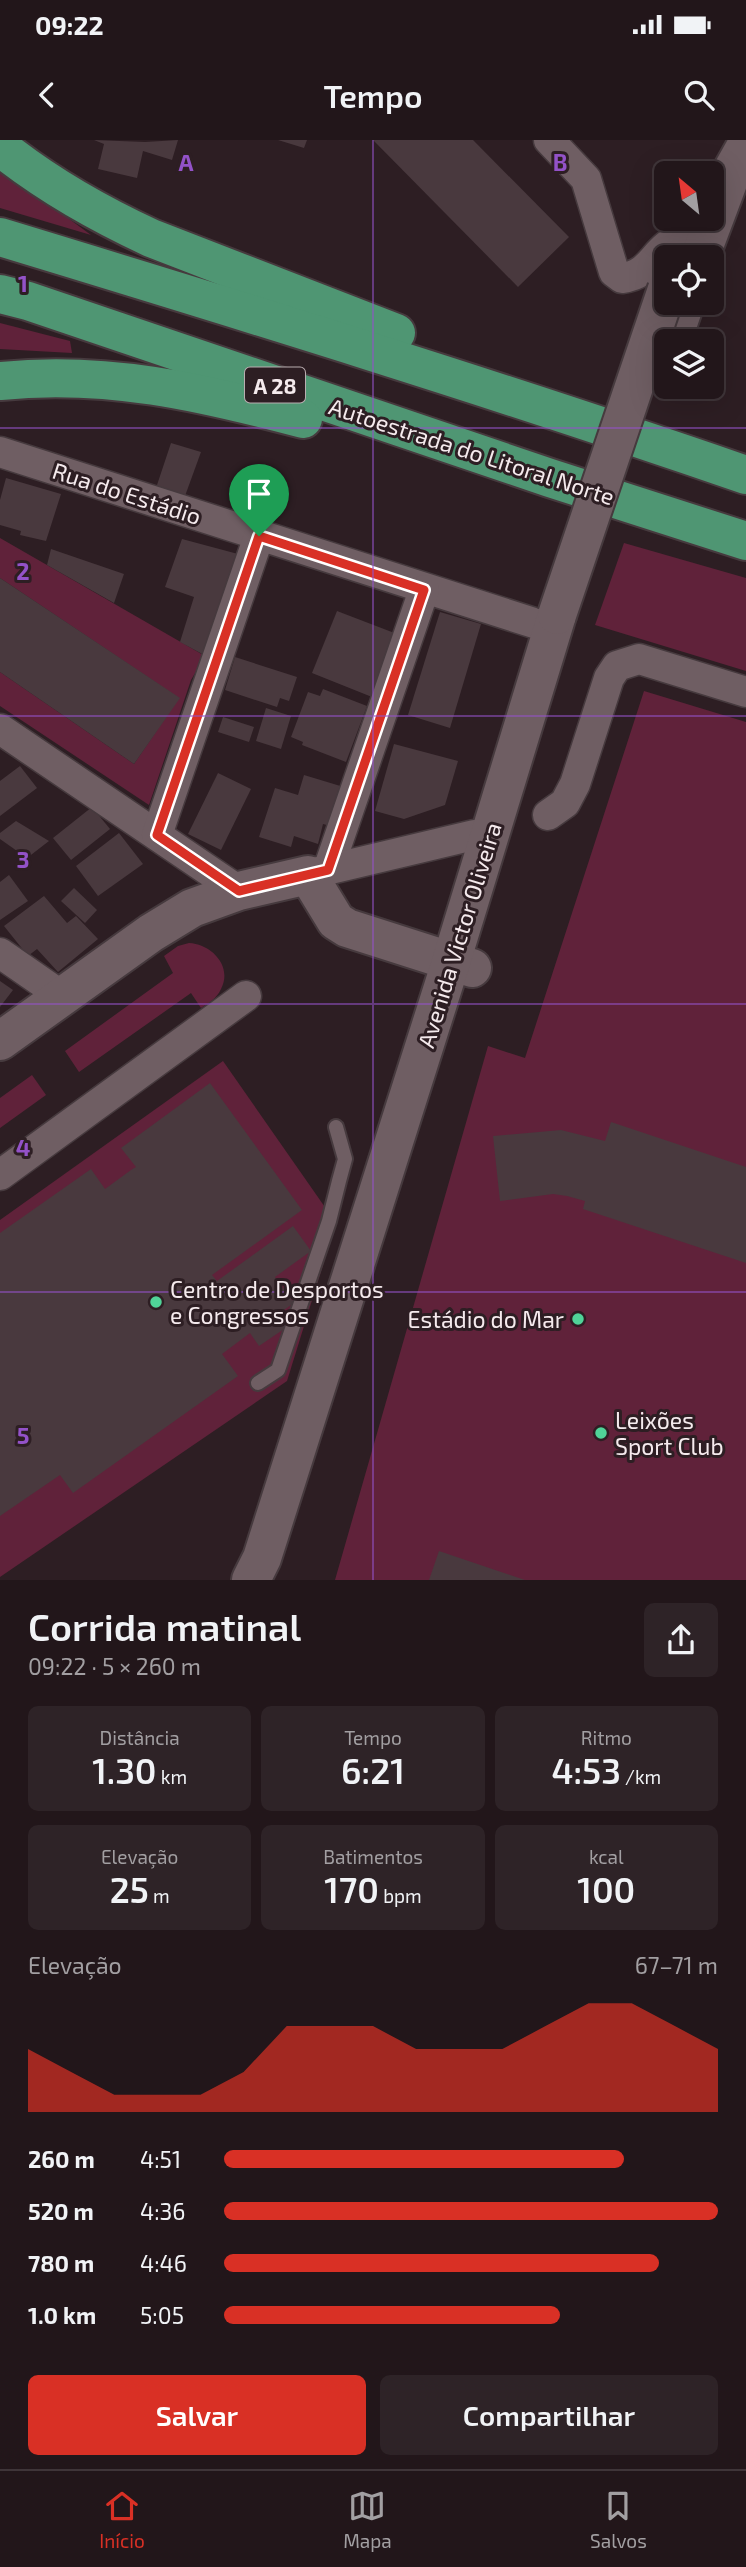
<!DOCTYPE html>
<html lang="pt">
<head>
<meta charset="utf-8">
<style>
	body { margin:0; font-family:"Exo 2",sans-serif; background:#2e2327; color:#f1f3f6; height:100vh; display:flex; flex-direction:column; font-size:26px; white-space:nowrap }
	* { box-sizing:border-box; margin:0 }
	p { font-size:23px; color:#a29fa2 }
	.icon { flex:none; width:38px; height:38px; fill:none; stroke:currentColor; stroke-width:2; stroke-linecap:round; stroke-linejoin:round }
	.map { position:relative; height:1440px; overflow:hidden }
	.side { display:flex; flex-direction:column; background:#22161a; flex:1 }
	.side>* { flex:none }
	.needle { width:46px; rotate:331deg }
	.buttons { position:absolute; left:654px; top:21px; display:grid; gap:14px }
	.buttons a { display:grid; place-items:center; width:70px; height:70px; border-radius:10px; background:#22161a; box-shadow:0 7px 28px #0002,0 0 0 2px #3f3539; font-size:35px }
	.pin { position:absolute; display:grid; place-items:center; width:60px; height:60px; color:#fff; margin:-72px -30px; border-radius:50% 50% 50% 0; rotate:-45deg; box-shadow:0 0 7px #0007 }
	.pin .icon { rotate:45deg }
	.round { display:grid; place-items:center; flex:none; width:74px; height:74px; border-radius:10px; background:#2e2327 }
	.overview { display:flex; align-items:center; justify-content:space-between; height:119px; padding:0 28px }
	h1 { font-size:38px; font-weight:600; line-height:52px }
	.metrics { display:grid; grid-template-columns:repeat(3,1fr); gap:10px; height:119px; padding:7px 28px }
	.metrics div { display:grid; align-content:center; border-radius:10px; background:#2e2327; text-align:center }
	.metrics b { font-size:35px; font-weight:600 }
	.metrics small { font-size:19px; font-weight:400 }
	.metrics p { font-size:19px }
	.chart { height:196px; padding:14px 28px }
	.chart p { display:flex; justify-content:space-between }
	.chart svg { width:100%; height:126px; margin-top:7px; fill:#d93025; opacity:.7 }
	.button { display:flex; gap:14px; margin-top:auto; padding:14px 28px }
	.button a { flex:1; height:80px; border-radius:10px; background:#d93025; color:#fff; font-size:28px; font-weight:600; line-height:80px; text-align:center }
	.button a+a { background:#2e2327; color:#f1f3f6 }
	ul { padding:0 28px; list-style:none; font-size:23px }
	li { display:grid; grid-template-columns:112px 84px 1fr; align-items:center; height:52px }
	li i { height:18px; border-radius:9px; background:#d93025 }
	.status { display:flex; justify-content:space-between; align-items:center; height:49px; padding:0 35px; background:#22161a; direction:ltr }
	.status svg { height:19px; fill:currentColor }
	header { display:flex; justify-content:space-between; align-items:center; height:91px; padding:0 28px; background:#22161a; font-size:32px; font-weight:600 }
	.dock { display:flex; justify-content:space-around; align-items:center; height:98px; border-top:2px solid #3f3539; background:#22161a; font-size:19px; color:#a29fa2 }
	.dock a { display:grid; justify-items:center; gap:4px }
	.dock .active { color:#d93025 }
	.map>svg:first-child { display:block }
</style>
</head>
<body>
<div class="status"><b>09:22</b><svg viewBox="0 0 49 12"><path d="M0 12V9h3v3zM5 12V6h3v6zM10 12V3h3v9zM15 12V0h3v12zM26 1h20v11H26zM47 4h2v5h-2z"/></svg></div>
<header><svg class="icon" aria-label="back" viewBox="0 0 24 24"><path d="M15 5l-7 7 7 7"/></svg>Tempo<svg class="icon" aria-label="search" viewBox="0 0 24 24"><circle cx="10" cy="10" r="6"/><path d="M15 15l6 6"/></svg></header>
<div class="map">
<svg width="746" height="1440" viewBox="0 0 746 1440">
	<rect width="100%" height="100%" fill="#2d1e23"/>
	<g fill="#60223a">
		<polygon points="0,28 91,95 0,68"/>
		<polygon points="0,183 70,201 72,213 0,209"/>
		<polygon points="0,398 205,516 191,540 149,665 0,566 0,532 134,624 179,558 0,438"/>
		<polygon points="624,403 746,438 746,531 595,485"/>
		<polygon points="644,551 746,582 746,1440 335,1440 488,906 525,918"/>
		<path d="M 189,803 C 211,804 233,826 221,849 C 217,858 209,863 201,868 L 191,853 L 79,932 L 65,911 L 173,833 L 164,816 L 178,806 Z"/>
		<polygon points="223,921 336,1083 287,1241 0,1437 0,1080"/>
		<polygon points="32,935 46,955 0,988 0,958"/>
	</g>
	<g fill="#49393e">
		<polygon points="94,0 145,2 178,0 172,20 143,11 137,38 98,29 104,4"/>
		<polygon points="278,0 307,0 304,8"/>
		<polygon points="373,0 473,0 569,97 518,147"/>
		<polygon points="171,303 201,312 185,356 156,348"/>
		<polygon points="6,338 61,354 46,401 20,395 21,391 0,385 0,360"/>
		<polygon points="182,399 238,414 206,516 180,502 194,457 165,447"/>
		<polygon points="51,409 124,434 114,463 47,425"/>
		<polygon points="0,438 180,558 134,624 0,532"/>
		<polygon points="337,471 397,494 372,557 312,533"/>
		<polygon points="440,472 481,484 450,588 408,575"/>
		<polygon points="235,517 297,537 289,561 280,558 277,567 225,550"/>
		<polygon points="323,549 367,566 346,622 302,605 303,602 291,597 308,552 320,556"/>
		<polygon points="266,568 291,576 281,609 256,601"/>
		<polygon points="223,577 254,587 249,602 218,592"/>
		<polygon points="394,604 458,621 445,665 404,679 375,671"/>
		<polygon points="20,626 37,648 0,676 0,641"/>
		<polygon points="218,633 251,649 221,710 188,694"/>
		<polygon points="304,635 347,648 334,687 323,684 318,704 294,696 291,707 259,697 275,648 298,655"/>
		<polygon points="92,667 110,689 71,720 53,698"/>
		<polygon points="16,681 49,701 27,718 0,699 0,693"/>
		<polygon points="119,693 143,724 98,756 76,726"/>
		<polygon points="9,735 28,761 0,780 0,742"/>
		<polygon points="74,748 97,770 85,783 61,761"/>
		<polygon points="44,756 67,783 76,776 98,799 58,832 37,809 28,816 4,786"/>
		<polygon points="0,841 13,850 0,867"/>
		<polygon points="210,943 302,1070 212,1135 217,1141 293,1086 311,1111 275,1137 294,1163 278,1174 287,1187 259,1206 250,1193 222,1214 238,1236 73,1353 60,1335 0,1376 0,1093 91,1029 105,1049 131,1030 136,1027 121,1008"/>
		<polygon points="611,982 746,1027 746,1123 583,1069 585,1061 567,1056 553,1054 500,1061 493,996 561,990 605,1001"/>
		<polygon points="439,1411 525,1440 429,1440"/>
	</g>
	<g fill="none" stroke-linecap="round" stroke-linejoin="round">
		<g stroke="#463a3e" stroke-width="18">
			<polyline id="lane" points="258,1243 278,1230 329,1081 339,1041 345,1019 336,987"/>
		</g>
		<g stroke="#463a3e" stroke-width="33">
			<g id="street">
				<path d="M 549,0 L 586,39 L 614,132 L 622,138 C 655,134 652,106 686,96"/>
				<polyline points="0,312 534,483"/>
				<polyline points="0,589 239,751"/>
				<polyline points="548,675 565,663 575,644 609,538 617,526 639,519 746,552"/>
				<polyline points="157,695 259,396"/>
				<polyline points="328,730 424,450"/>
				<polyline points="314,733 474,695"/>
				<polyline points="0,813 62,856"/>
				<polyline points="0,1035 246,856"/>
			</g>
		</g>
		<g stroke="#463a3e" stroke-width="42">
			<g id="secondary">
				<polyline points="700,117 733,29 746,6"/>
				<polyline points="672,201 685,163"/>
				<polyline points="0,901 151,793 192,768 239,751 308,735 336,781 347,788 472,828"/>
				<polyline points="251,1440 262,1418 451,822 557,475"/>
			</g>
		</g>
		<g stroke="#463a3e" stroke-width="42">
			<g id="highway">
				<path d="M 0,7 C 46,44 97,73 151,98 L 396,193"/>
				<path d="M 0,97 C 250,173 499,250 746,335"/>
				<polyline points="0,154 28,161 550,338 746,401"/>
				<path d="M 0,241 C 106,230 201,252 303,279"/>
			</g>
		</g>
		<use href="#lane" stroke="#6f5e63" stroke-width="14"/>
		<use href="#street" stroke="#6f5e63" stroke-width="30"/>
		<use href="#secondary" stroke="#6f5e63" stroke-width="38"/>
		<use href="#highway" stroke="#4f9673" stroke-width="38"/>
		<g stroke="#463a3e" stroke-width="42" stroke-linecap="butt">
			<polyline id="secondary-bridge" points="557,475 667,149"/>
		</g>
		<use href="#secondary-bridge" stroke="#6f5e63" stroke-width="38"/>
	</g>
	<g fill="none" stroke-linecap="round" stroke-linejoin="round">
		<g stroke="#fff" stroke-width="14">
			<polygon id="route" points="259,396 424,450 328,730 239,751 157,695"/>
		</g>
		<use href="#route" stroke="#d93025" stroke-width="9"/>
	</g>
	<path fill="none" stroke="#9352c8" stroke-width="2" stroke-opacity="0.55" d="M 373,0 L 373,1440M 0,288 L 746,288M 0,576 L 746,576M 0,864 L 746,864M 0,1152 L 746,1152"/>
	<g fill="#50d398" stroke="#2d1e23" stroke-width="2.5">
		<circle cx="156" cy="1162" r="7"/>
		<circle cx="578" cy="1179" r="7"/>
		<circle cx="601" cy="1293" r="7"/>
	</g>
	<g text-anchor="middle" dominant-baseline="central" stroke-width="6" stroke-linejoin="round" paint-order="stroke">
		<rect fill="#2d1e23" stroke="#b9adb0" stroke-width="2" x="245" y="227.5" width="60" height="35" rx="5"/>
		<g font-size="21" font-weight="bold" fill="#f5eaed">
			<text x="275" y="245">A 28</text>
		</g>
		<g font-size="23" fill="#f5eaed" stroke="#2d1e23">
			<text transform="translate(472 311) rotate(18)">Autoestrada do Litoral Norte</text>
			<text transform="translate(127 353) rotate(18)">Rua do Estádio</text>
			<text transform="translate(459 795) rotate(-73)">Avenida Victor Oliveira</text>
		</g>
		<g font-size="23" fill="#f5eaed" stroke="#2d1e23" text-anchor="start">
			<text x="170" y="1149">Centro de Desportos<tspan x="170" dy="26">e Congressos</tspan></text>
			<text x="564" y="1179" text-anchor="end">Estádio do Mar</text>
			<text x="615" y="1280">Leixões<tspan x="615" dy="26">Sport Club</tspan></text>
		</g>
	</g>
	<g font-size="23" text-anchor="middle" font-weight="bold" fill="#9352c8" stroke="#2d1e23" stroke-width="6" stroke-linejoin="round" paint-order="stroke">
		<text x="186" y="31">A</text>
		<text x="560" y="31">B</text>
		<text x="23" y="152">1</text>
		<text x="23" y="440">2</text>
		<text x="23" y="728">3</text>
		<text x="23" y="1016">4</text>
		<text x="23" y="1304">5</text>
	</g>
</svg>
<div class="buttons">
<a><svg class="needle" viewBox="-14 -14 28 28"><path d="M0-13l5 13h-10z" fill="#e53935"/><path d="M0 13l5-13h-10z" fill="#a29fa2"/></svg></a>
<a><svg class="icon" aria-label="locate" viewBox="0 0 24 24"><circle cx="12" cy="12" r="6"/><path d="M12 2v4M12 18v4M2 12h4M18 12h4"/></svg></a>
<a><svg class="icon" aria-label="layers" viewBox="0 0 24 24"><path d="M12 4l9 5-9 5-9-5zM3 14l9 5 9-5"/></svg></a>
</div>
<div class="pin" style="left:259px;top:396px;background:#1e9e55"><svg class="icon" aria-label="arrive" viewBox="0 0 24 24"><path d="M6 21V4h12l-3 4 3 4H6"/></svg></div>
</div>
<section class="side">
<div class="overview"><div><h1>Corrida matinal</h1><p>09:22 · 5 × 260 m</p></div><a class="round"><svg class="icon" aria-label="share" viewBox="0 0 24 24"><path d="M12 15V3M7 8l5-5 5 5M5 13v7h14v-7"/></svg></a></div>
<div class="metrics">
<div><p>Distância</p><b>1.30<small> km</small></b></div>
<div><p>Tempo</p><b>6:21</b></div>
<div><p>Ritmo</p><b>4:53<small> /km</small></b></div>
</div>
<div class="metrics">
<div><p>Elevação</p><b>25<small> m</small></b></div>
<div><p>Batimentos</p><b>170<small> bpm</small></b></div>
<div><p>kcal</p><b>100</b></div>
</div>
<div class="chart"><p><span>Elevação</span>67–71 m</p>
<svg viewBox="0 0 160 44" preserveAspectRatio="none"><path d="M0 44V22L10 30L20 38L30 38L40 38L50 30L60 14L70 14L80 14L90 22L100 22L110 22L120 14L130 6L140 6L150 14L160 22V44z"/></svg>
</div>
<ul>
<li><b>260 m</b>4:51<i style="width:81%"></i></li>
<li><b>520 m</b>4:36<i style="width:100%"></i></li>
<li><b>780 m</b>4:46<i style="width:88%"></i></li>
<li><b>1.0 km</b>5:05<i style="width:68%"></i></li>
</ul>
<div class="button"><a>Salvar</a><a>Compartilhar</a></div>
</section>
<nav class="dock">
<a class="active"><svg class="icon" aria-label="home" viewBox="0 0 24 24"><path d="M3 11l9-7 9 7M6 9v11h12V9"/></svg>Início</a>
<a><svg class="icon" aria-label="map" viewBox="0 0 24 24"><path d="M3 6l6-2 6 2 6-2v14l-6 2-6-2-6 2zM9 4v14M15 6v14"/></svg>Mapa</a>
<a><svg class="icon" aria-label="saved" viewBox="0 0 24 24"><path d="M7 4h10v16l-5-4-5 4z"/></svg>Salvos</a>
</nav>
</body>
</html>
